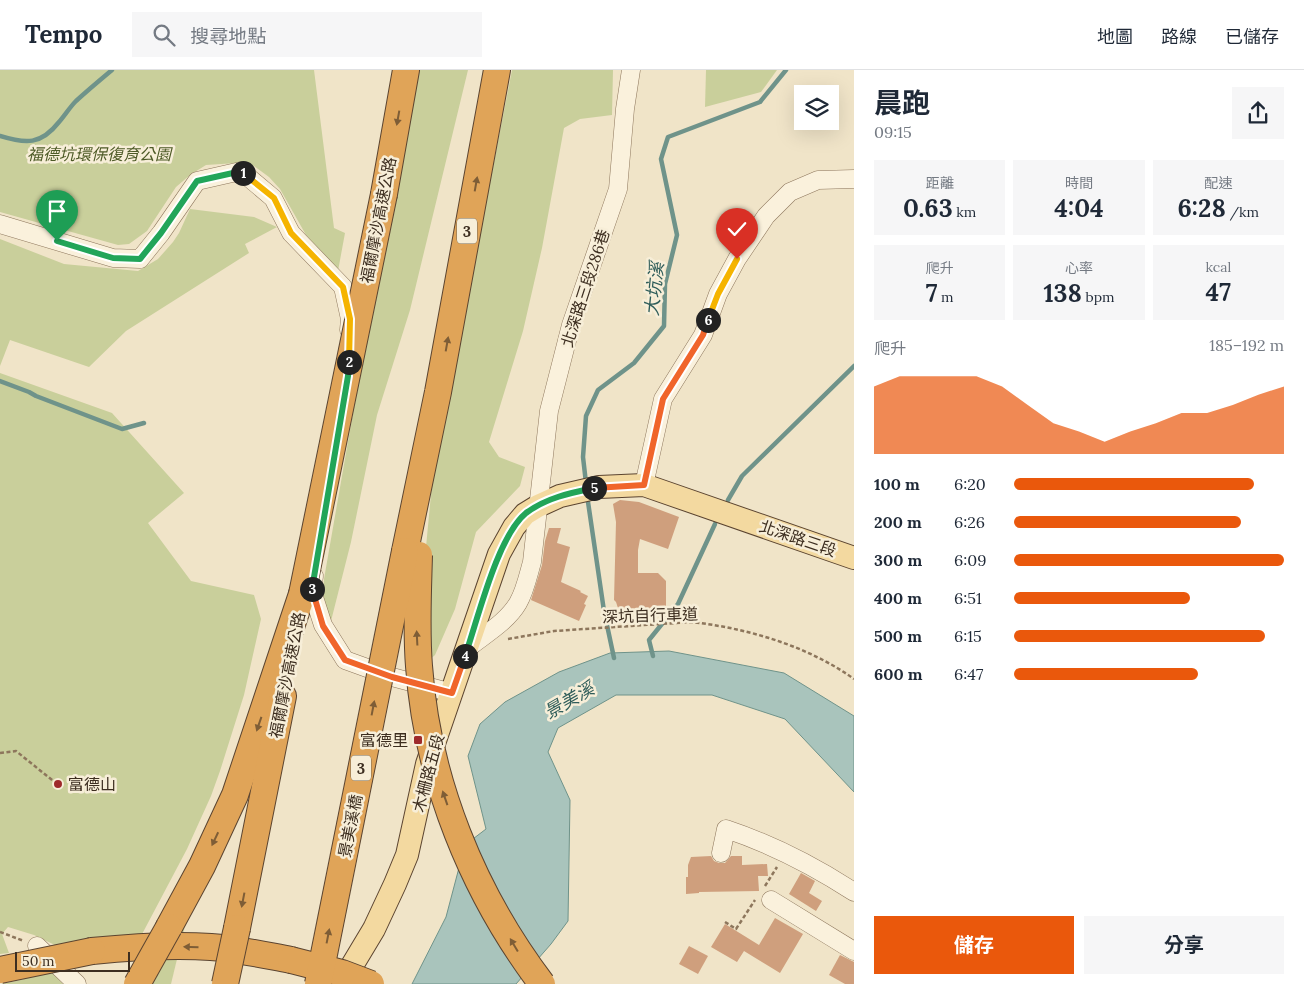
<!DOCTYPE html>
<html lang="zh-TW">
<head>
<meta charset="utf-8">
<style>
	body { margin:0; font-family:Lora,"Noto Sans TC",serif; background:#f6f6f7; color:#1f2937; height:100vh; display:flex; flex-direction:column; font-size:19px; white-space:nowrap }
	* { box-sizing:border-box; margin:0 }
	p { font-size:16px; color:#747a83 }
	.icon { flex:none; width:28px; height:28px; fill:none; stroke:currentColor; stroke-width:2; stroke-linecap:round; stroke-linejoin:round }
	.map { position:relative; flex:1; overflow:hidden }
	.sheet { display:flex; flex-direction:column; background:#fff; width:450px }
	.sheet>* { flex:none }
	.tools { position:absolute; left:794px; top:15px; display:grid; gap:10px }
	.tools a { display:grid; place-items:center; width:45px; height:45px; border-radius:0px; background:#fff; box-shadow:0 5px 20px #0002; font-size:25px }
	.scale { position:absolute; left:15px; bottom:12px; width:115px; box-sizing:border-box; padding-left:5px; border:2px solid #3d2e20; border-top:0; font-size:14px; line-height:18px; white-space:nowrap; color:#3d2e20; -webkit-text-stroke:4px #f7eed8; paint-order:stroke }
	.pin { position:absolute; display:grid; place-items:center; width:42px; height:42px; color:#fff; margin:-51px -21px; border-radius:50% 50% 50% 0; rotate:-45deg; box-shadow:0 0 5px #0007 }
	.pin .icon { rotate:45deg }
	.km { position:absolute; width:25px; height:25px; margin:-12px; border-radius:50%; background:#222; color:#fff; font-size:14px; line-height:25px; text-align:center }
	.round { display:grid; place-items:center; flex:none; width:52px; height:52px; border-radius:0px; background:#f6f6f7 }
	.summary { display:flex; align-items:center; justify-content:space-between; height:85px; padding:0 20px }
	h1 { font-size:28px; font-weight:700; line-height:38px }
	.stats { display:grid; grid-template-columns:repeat(3,1fr); gap:8px; height:85px; padding:5px 20px }
	.stats div { display:grid; align-content:center; border-radius:0px; background:#f6f6f7; text-align:center }
	.stats b { font-size:25px; font-weight:700 }
	.stats small { font-size:14px; font-weight:400 }
	.stats p { font-size:14px }
	.chart { height:140px; padding:10px 20px }
	.chart p { display:flex; justify-content:space-between }
	.chart svg { width:100%; height:90px; margin-top:5px; fill:#ea580c; opacity:.7 }
	.button { display:flex; gap:10px; margin-top:auto; padding:10px 20px }
	.button a { flex:1; height:58px; border-radius:0px; background:#ea580c; color:#fff; font-size:20px; font-weight:700; line-height:58px; text-align:center }
	.button a+a { background:#f6f6f7; color:#1f2937 }
	ul { padding:0 20px; list-style:none; font-size:16px }
	li { display:grid; grid-template-columns:80px 60px 1fr; align-items:center; height:38px }
	li i { height:12px; border-radius:6px; background:#ea580c }
	header { display:flex; align-items:center; gap:30px; box-sizing:border-box; height:70px; padding:0 25px; background:#fff; border-bottom:1px solid #e0e1e3 }
	header strong { font-size:24px }
	nav { display:flex; gap:28px; margin-inline-start:auto; font-size:18px }
	.search { width:350px; height:45px; background:#f6f6f7; display:flex; align-items:center; gap:12px; box-sizing:border-box; padding:0 18px; border-radius:0px; color:#747a83; font-size:19px }
	main { display:flex; flex:1; min-height:0 }
	.map>svg:first-child { display:block }
</style>
</head>
<body>
<header>
<strong>Tempo</strong>
<div class="search"><svg class="icon" aria-label="search" viewBox="0 0 24 24"><circle cx="10" cy="10" r="6"/><path d="M15 15l6 6"/></svg>搜尋地點</div>
<nav><a>地圖</a><a>路線</a><a>已儲存</a></nav>
</header>
<main>
<div class="map">
<svg width="854" height="914" viewBox="0 0 854 914">
	<rect width="100%" height="100%" fill="#f0e4c8"/>
	<g fill="#c9cf9b">
		<polygon points="0,0 314,0 334,158 345,163 338,201 306,165 280,119 269,107 254,96 237,93 206,95 190,105 176,117 147,161 129,174 118,175 0,142"/>
		<polygon points="418,0 468,0 410,240 377,345 351,472 331,551 323,532 324,509 353,343 405,80"/>
		<polygon points="512,0 613,0 612,45 580,49 564,58 542,178 523,261 489,372 499,387 525,397 520,416 476,462 455,539 435,585 427,592 424,498 432,414 449,310 467,230"/>
		<polygon points="706,0 777,0 761,22 705,37"/>
		<polygon points="190,139 254,147 277,157 245,174 249,183 126,261 89,297 10,270 0,296 0,169 64,194 138,201 158,189 173,172 179,163"/>
		<polygon points="0,303 112,343 184,423 148,453 191,511 254,525 261,549 244,625 220,701 211,726 187,779 140,868 59,877 34,865 8,857 2,864 9,883 0,884"/>
		<polygon points="185,856 171,914 150,914"/>
		<polygon points="50,900 63,914 1,914 21,910"/>
	</g>
	<polygon fill="#a9c4bc" stroke="#6f938a" points="669,581 784,603 854,646 854,722 785,649 712,625 616,625 558,658 548,682 570,730 568,851 551,874 516,914 412,914 446,847 465,775 486,759 468,686 480,654 505,632 559,602 610,583"/>
	<g fill="none" stroke-linecap="round" stroke-linejoin="round">
		<g stroke="#6f938a" stroke-width="4.5">
			<path d="M 0,66 C 26,74 41,75 59,52 C 65,45 70,37 76,31 C 88,20 100,10 112,0"/>
			<polyline points="0,311 29,322 36,326 122,359 144,353"/>
			<polyline points="586,413 583,387 586,346 598,320 634,293 664,256 665,214 677,165 661,89 668,67 760,32 786,0"/>
			<polyline points="587,425 604,541 614,588"/>
			<polyline points="728,430 742,406 854,296"/>
			<polyline points="653,586 649,570 678,534 715,454"/>
		</g>
	</g>
	<g fill="#cf9f7d">
		<polygon points="620,430 639,432 679,447 668,479 640,469 638,480 638,503 658,503 666,511 666,540 619,541 616,532 614,530 616,452 613,434"/>
		<polygon points="549,458 561,458 557,473 570,477 561,512 581,521 580,522 588,526 584,534 586,535 579,551 531,530 542,495 545,471"/>
		<polygon points="711,786 714,791 719,793 725,793 731,786 742,786 742,795 767,794 768,806 758,806 759,821 699,822 699,823 686,824 686,807 688,807 688,795 691,787"/>
		<polygon points="801,803 815,811 809,823 822,831 816,841 789,824"/>
		<polygon points="775,848 803,864 780,903 744,881 737,892 711,877 725,854 759,875"/>
		<polygon points="689,876 708,886 698,904 679,894"/>
		<polygon points="840,885 854,892 854,914 845,914 829,905"/>
	</g>
	<g fill="none" stroke-linecap="round" stroke-linejoin="round">
		<g stroke="#8d765c" stroke-width="19">
			<g id="minor">
				<polyline points="0,154 113,188 140,189 161,163 197,111 241,101 273,128 291,163 343,217 350,249 349,260"/>
				<polyline points="644,415 663,329 703,265 718,224 737,189 766,146 790,122 818,110 854,109"/>
				<polyline points="314,506 312,521 323,555 345,590 392,607 452,623"/>
				<path d="M 468,578 C 484,565 507,552 518,533 C 525,521 528,506 532,492 L 549,341 L 571,255 L 618,119 L 625,39 L 631,0"/>
				<path d="M 721,783 L 726,759 C 771,774 814,796 854,822"/>
				<polyline points="771,830 854,881"/>
				<polyline points="37,876 77,914"/>
			</g>
		</g>
		<g stroke="#5b4430" stroke-width="24">
			<polyline id="major" points="341,914 374,859 395,814 407,785 427,694 499,484 514,457 525,444 538,436 560,426 599,417 644,415 854,488"/>
		</g>
		<g stroke="#5b4430" stroke-width="28">
			<g id="highway">
				<polyline points="384,124 406,0"/>
				<polyline points="405,481 438,322 497,0"/>
				<polyline points="169,857 202,796 235,725 302,524"/>
				<polyline points="237,858 283,626"/>
				<path d="M 92,881 C 131,877 171,874 211,877 C 238,879 264,885 291,890"/>
			</g>
		</g>
		<g stroke="#8d765c" stroke-width="2.5" stroke-dasharray="4 2.5" stroke-linecap="butt">
			<path d="M 508,569 L 554,561 L 691,552 C 747,558 808,576 854,609"/>
			<polyline points="0,683 16,681 57,714"/>
			<polyline points="765,816 777,797"/>
			<polyline points="725,852 736,859 755,830"/>
			<polyline points="0,862 24,871"/>
		</g>
		<use href="#minor" stroke="#faf1dc" stroke-width="18"/>
		<use href="#major" stroke="#f3d9a0" stroke-width="22"/>
		<use href="#highway" stroke="#e0a458" stroke-width="26"/>
		<g stroke="#5b4430" stroke-width="28" stroke-linecap="butt">
			<g id="highway-bridge">
				<path d="M 419,485 C 418,522 416,559 419,596 C 427,710 473,823 542,914"/>
				<polyline points="302,524 384,124"/>
				<polyline points="291,890 342,903 371,914"/>
				<polyline points="0,900 92,881"/>
				<polyline points="137,914 169,857"/>
				<polyline points="225,914 237,858"/>
				<polyline points="318,914 405,481"/>
			</g>
		</g>
		<use href="#highway-bridge" stroke="#e0a458" stroke-width="26"/>
	</g>
	<defs><path id="oneway-solid" d="M-6-.8H1V-3.2L6.5 0L1 3.2V.8H-6Z" transform="scale(1.25)"/></defs>
	<g fill="#7e5d36">
		<use href="#oneway-solid" transform="translate(398 48) rotate(100)"/>
		<use href="#oneway-solid" transform="translate(476 114) rotate(-80)"/>
		<use href="#oneway-solid" transform="translate(447 274) rotate(-80)"/>
		<use href="#oneway-solid" transform="translate(417 568) rotate(-93)"/>
		<use href="#oneway-solid" transform="translate(373 638) rotate(-79)"/>
		<use href="#oneway-solid" transform="translate(259 654) rotate(109)"/>
		<use href="#oneway-solid" transform="translate(445 728) rotate(-109)"/>
		<use href="#oneway-solid" transform="translate(215 769) rotate(115)"/>
		<use href="#oneway-solid" transform="translate(243 830) rotate(101)"/>
		<use href="#oneway-solid" transform="translate(328 866) rotate(-79)"/>
		<use href="#oneway-solid" transform="translate(514 875) rotate(-121)"/>
		<use href="#oneway-solid" transform="translate(191 877) rotate(-178)"/>
	</g>
	<g fill="none" stroke-linecap="round" stroke-linejoin="round">
		<g stroke="#fff" stroke-width="10">
			<polyline id="split-1" points="57,171 113,188 140,189 161,163 197,111 242,101 243,103"/>
		</g>
		<g stroke="#fff" stroke-width="10">
			<polyline id="split-2" points="243,103 274,128 291,163 343,217 350,249 349,292"/>
		</g>
		<g stroke="#fff" stroke-width="10">
			<polyline id="split-3" points="312,519 348,306 349,292"/>
		</g>
		<g stroke="#fff" stroke-width="10">
			<polyline id="split-4" points="312,519 323,556 345,590 392,607 452,623 465,586"/>
		</g>
		<g stroke="#fff" stroke-width="10">
			<path id="split-5" d="M 465,586 C 478,549 497,467 526,443 C 546,428 570,423 594,418"/>
		</g>
		<g stroke="#fff" stroke-width="10">
			<polyline id="split-6" points="594,418 644,415 663,329 703,265 708,250"/>
		</g>
		<g stroke="#fff" stroke-width="10">
			<polyline id="split-7" points="708,250 718,224 737,189"/>
		</g>
		<use href="#split-1" stroke="#22a559" stroke-width="6"/>
		<use href="#split-2" stroke="#f5b400" stroke-width="6"/>
		<use href="#split-3" stroke="#22a559" stroke-width="6"/>
		<use href="#split-4" stroke="#f0652b" stroke-width="6"/>
		<use href="#split-5" stroke="#22a559" stroke-width="6"/>
		<use href="#split-6" stroke="#f0652b" stroke-width="6"/>
		<use href="#split-7" stroke="#f5b400" stroke-width="6"/>
	</g>
	<g fill="#9e2a2b" stroke="#f7eed8" stroke-width="2">
		<rect x="413" y="665" width="10" height="10" rx="2.5"/>
		<circle cx="58" cy="714" r="5"/>
	</g>
	<g text-anchor="middle" dominant-baseline="central" stroke-width="5" stroke-linejoin="round" paint-order="stroke">
		<g fill="#f7eed8" stroke="#756857" stroke-width="1">
			<rect x="457" y="148.5" width="20" height="25" rx="4"/>
			<rect x="351" y="685.5" width="20" height="25" rx="4"/>
		</g>
		<g font-size="15" font-weight="bold" fill="#3d2e20">
			<text x="467" y="161">3</text>
			<text x="361" y="698">3</text>
		</g>
		<g font-size="16" font-style="italic" fill="#4d5a26" stroke="#f7eed8">
			<text x="99" y="84">福德坑環保復育公園</text>
		</g>
		<g font-size="16" fill="#3d2e20" stroke="#f7eed8">
			<text transform="translate(378 150) rotate(-79)">福爾摩沙高速公路</text>
			<text transform="translate(585 218) rotate(-72)">北深路三段286巷</text>
			<text transform="translate(798 468) rotate(19)">北深路三段</text>
			<text transform="translate(650 545) rotate(-2)">深坑自行車道</text>
			<text transform="translate(287 605) rotate(-79)">福爾摩沙高速公路</text>
			<text transform="translate(428 703) rotate(-75)">木柵路五段</text>
			<text transform="translate(350 756) rotate(-79)">景美溪橋</text>
		</g>
		<g font-size="16" fill="#3d2e20" stroke="#f7eed8" text-anchor="end">
			<text x="408" y="670">富德里</text>
			<text x="68" y="714" text-anchor="start">富德山</text>
		</g>
		<g font-size="18" font-style="italic" fill="#2f5d5a" stroke="#f7eed8">
			<text transform="translate(654 219) rotate(-84)">大坑溪</text>
			<text transform="translate(569 630) rotate(-30)">景美溪</text>
		</g>
	</g>
</svg>
<div class="tools">
<a><svg class="icon" aria-label="layers" viewBox="0 0 24 24"><path d="M12 4l9 5-9 5-9-5zM3 14l9 5 9-5"/></svg></a>
</div>
<div class="scale">50 m</div>
<div class="pin" style="left:57px;top:171px;background:#1e9e55"><svg class="icon" aria-label="arrive" viewBox="0 0 24 24"><path d="M6 21V4h12l-3 4 3 4H6"/></svg></div>
<div class="pin" style="left:737px;top:189px;background:#d93025"><svg class="icon" aria-label="check" viewBox="0 0 24 24"><path d="M5 12l5 5 9-10"/></svg></div>
<b class="km" style="left:243px;top:103px">1</b>
<b class="km" style="left:349px;top:292px">2</b>
<b class="km" style="left:312px;top:519px">3</b>
<b class="km" style="left:465px;top:586px">4</b>
<b class="km" style="left:594px;top:418px">5</b>
<b class="km" style="left:708px;top:250px">6</b>
</div>
<section class="sheet">
<div class="summary"><div><h1>晨跑</h1><p>09:15</p></div><a class="round"><svg class="icon" aria-label="share" viewBox="0 0 24 24"><path d="M12 15V3M7 8l5-5 5 5M5 13v7h14v-7"/></svg></a></div>
<div class="stats">
<div><p>距離</p><b>0.63<small> km</small></b></div>
<div><p>時間</p><b>4:04</b></div>
<div><p>配速</p><b>6:28<small> /km</small></b></div>
</div>
<div class="stats">
<div><p>爬升</p><b>7<small> m</small></b></div>
<div><p>心率</p><b>138<small> bpm</small></b></div>
<div><p>kcal</p><b>47</b></div>
</div>
<div class="chart"><p><span>爬升</span>185–192 m</p>
<svg viewBox="0 0 160 44" preserveAspectRatio="none"><path d="M0 44V11L10 6L20 6L30 6L40 6L50 11L60 20L70 29L80 33L90 38L100 33L110 29L120 24L130 24L140 20L150 15L160 11V44z"/></svg>
</div>
<ul>
<li><b>100 m</b>6:20<i style="width:89%"></i></li>
<li><b>200 m</b>6:26<i style="width:84%"></i></li>
<li><b>300 m</b>6:09<i style="width:100%"></i></li>
<li><b>400 m</b>6:51<i style="width:65%"></i></li>
<li><b>500 m</b>6:15<i style="width:93%"></i></li>
<li><b>600 m</b>6:47<i style="width:68%"></i></li>
</ul>
<div class="button"><a>儲存</a><a>分享</a></div>
</section>
</main>
</body>
</html>
